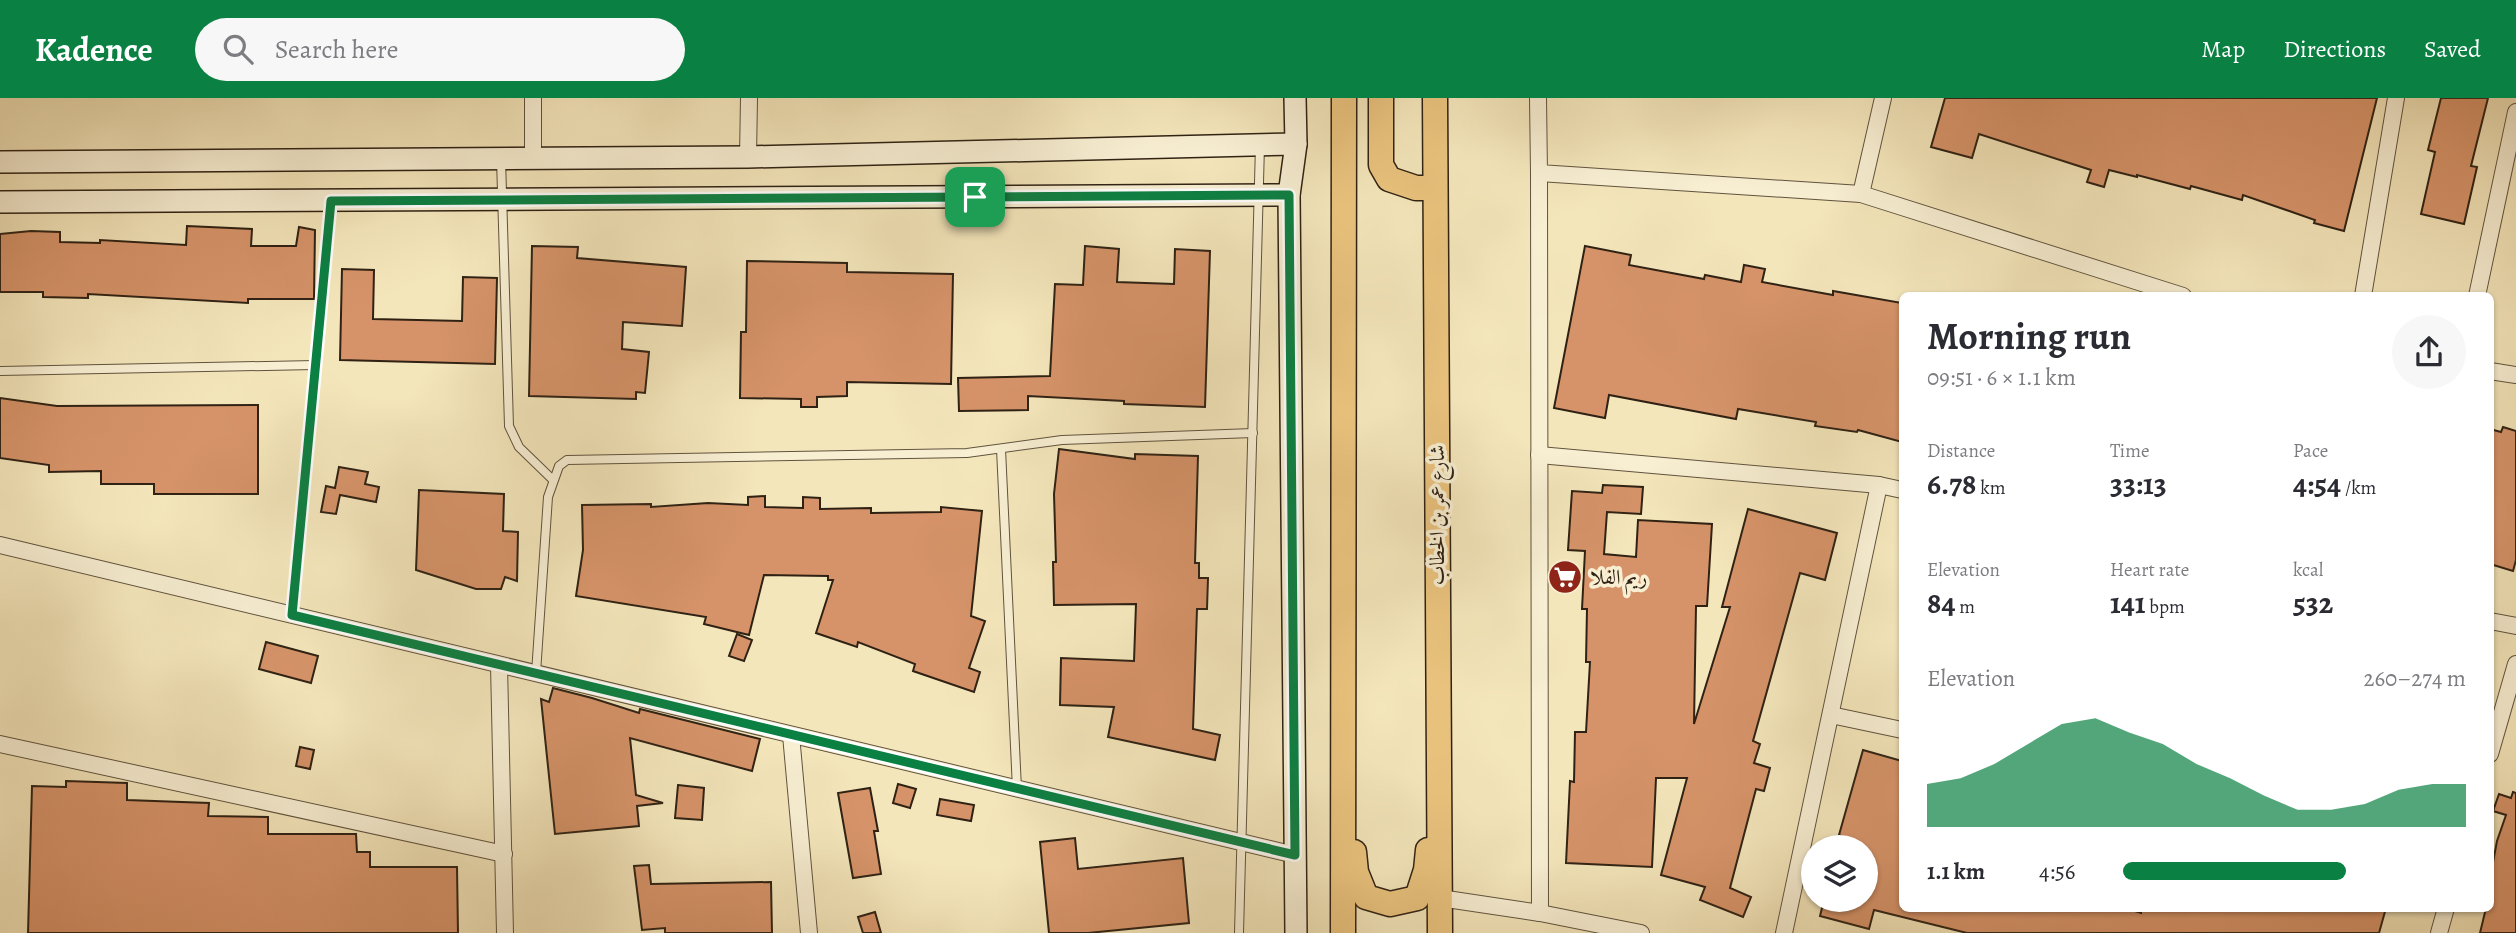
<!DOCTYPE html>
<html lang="en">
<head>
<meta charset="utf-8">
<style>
	body { margin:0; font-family:Alegreya,Amiri,serif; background:#f7f7f7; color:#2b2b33; height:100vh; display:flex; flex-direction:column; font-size:26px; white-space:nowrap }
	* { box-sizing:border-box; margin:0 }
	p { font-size:23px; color:#7c7c81 }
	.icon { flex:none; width:38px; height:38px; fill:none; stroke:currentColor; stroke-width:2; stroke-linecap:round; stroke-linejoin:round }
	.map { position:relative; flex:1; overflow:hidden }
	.side { position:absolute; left:1899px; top:194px; width:595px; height:620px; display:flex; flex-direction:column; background:#fff; border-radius:10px; box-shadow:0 2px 5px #0004 }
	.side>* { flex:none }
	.controls { position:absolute; left:1801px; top:737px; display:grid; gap:14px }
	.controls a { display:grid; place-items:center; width:77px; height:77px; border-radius:50%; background:#fff; box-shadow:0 2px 5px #0004; font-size:35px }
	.pin { position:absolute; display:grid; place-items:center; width:60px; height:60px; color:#fff; margin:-30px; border-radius:14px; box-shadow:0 4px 10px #0006 }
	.round { display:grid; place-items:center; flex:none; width:74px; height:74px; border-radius:37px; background:#f7f7f7 }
	.headline { display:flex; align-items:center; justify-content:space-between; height:119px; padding:0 28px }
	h1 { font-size:38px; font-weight:700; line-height:52px }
	.metrics { display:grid; grid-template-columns:repeat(3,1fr); gap:10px; height:119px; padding:7px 28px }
	.metrics div { display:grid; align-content:center }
	.metrics b { font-size:30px; font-weight:700 }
	.metrics small { font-size:19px; font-weight:400 }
	.metrics p { font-size:19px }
	.chart { height:196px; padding:14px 28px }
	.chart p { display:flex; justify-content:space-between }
	.chart svg { width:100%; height:126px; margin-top:7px; fill:#0b8043; opacity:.7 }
	ul { padding:0 28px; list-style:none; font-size:23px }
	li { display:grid; grid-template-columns:112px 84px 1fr; align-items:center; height:52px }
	li i { height:18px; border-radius:9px; background:#0b8043 }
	header { display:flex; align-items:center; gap:42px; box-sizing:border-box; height:98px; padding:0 35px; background:#0b8043; color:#fff }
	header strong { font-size:33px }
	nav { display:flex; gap:38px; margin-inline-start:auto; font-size:24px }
	.search { width:490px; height:63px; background:#f7f7f7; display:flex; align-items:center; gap:18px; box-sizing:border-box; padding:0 24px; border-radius:38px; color:#7c7c81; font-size:26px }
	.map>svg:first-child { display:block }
</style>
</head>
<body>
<header>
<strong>Kadence</strong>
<div class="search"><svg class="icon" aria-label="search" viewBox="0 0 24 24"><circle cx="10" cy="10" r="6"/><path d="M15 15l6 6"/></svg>Search here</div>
<nav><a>Map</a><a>Directions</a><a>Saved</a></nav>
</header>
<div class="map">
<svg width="2516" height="835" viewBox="0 0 2516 835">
	<rect width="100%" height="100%" fill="#f4e6bb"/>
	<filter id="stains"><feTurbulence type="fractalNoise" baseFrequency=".00286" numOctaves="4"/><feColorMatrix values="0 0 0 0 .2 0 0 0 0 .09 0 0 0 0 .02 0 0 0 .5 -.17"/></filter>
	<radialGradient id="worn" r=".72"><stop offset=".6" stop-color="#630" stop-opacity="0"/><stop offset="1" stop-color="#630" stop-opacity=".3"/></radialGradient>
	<g fill="#d69369" stroke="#2f2214" stroke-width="2">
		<polygon points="1945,0 2377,0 2344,133 2314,125 2315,122 2243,97 2242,102 2191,88 2190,91 2137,77 2137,79 2109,72 2104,89 2087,84 2091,72 1979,36 1972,60 1931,49"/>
		<polygon points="2441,0 2488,0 2471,68 2477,69 2464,126 2421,116 2435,54 2428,52"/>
		<polygon points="187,128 252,131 251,148 296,148 299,129 315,132 314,201 248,201 248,205 88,196 88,200 43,199 43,194 0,194 0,136 31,133 60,134 60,144 100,145 100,142 186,147"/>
		<polygon points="532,148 578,149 577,160 686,169 682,228 623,224 622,251 649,254 645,295 636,294 636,301 529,298"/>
		<polygon points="1085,148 1119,151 1117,184 1174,186 1175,151 1210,153 1205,309 1124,306 1124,303 1028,298 1028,312 959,313 958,280 1050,278 1055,186 1083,187"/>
		<polygon points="1585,148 1631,157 1629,167 1704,181 1705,177 1741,184 1744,167 1765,171 1762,184 1833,197 1833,193 1902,205 1902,344 1858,332 1857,334 1815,328 1816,324 1738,311 1736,321 1609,297 1605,320 1554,310"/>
		<polygon points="747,163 847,165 847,174 953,176 951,286 847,284 847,298 817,299 817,309 801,309 801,301 740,300 741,234 746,234"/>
		<polygon points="342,171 374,172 373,221 462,223 463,179 497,180 495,266 340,262"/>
		<polygon points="0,300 57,308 258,307 258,396 154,396 154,386 101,386 101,373 49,374 49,367 0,360"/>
		<polygon points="2503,329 2516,333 2516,462 2513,473 2490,466 2490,331 2501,334"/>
		<polygon points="1059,351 1135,361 1135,356 1198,358 1195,465 1199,465 1199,480 1208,480 1207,511 1197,511 1193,631 1220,637 1215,662 1108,639 1114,609 1060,607 1061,560 1134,563 1136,506 1054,507 1053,464 1056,464 1054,396"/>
		<polygon points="339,369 368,374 365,386 379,389 376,404 340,397 336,416 321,414 326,388 335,390"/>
		<polygon points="1603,387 1643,389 1641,416 1607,414 1604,456 1636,459 1638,422 1712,426 1707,508 1696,508 1694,626 1730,509 1722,509 1748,411 1837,435 1825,482 1800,475 1753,643 1760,646 1754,665 1770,670 1764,693 1756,691 1730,790 1751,799 1743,819 1700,802 1705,789 1661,777 1687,680 1656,680 1652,769 1566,765 1570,683 1574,684 1575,634 1586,634 1590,564 1586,564 1587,511 1582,511 1585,453 1568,452 1572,393 1602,395"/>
		<polygon points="419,392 504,396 503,433 518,434 517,483 505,479 501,491 476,491 416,472"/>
		<polygon points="765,398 765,409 803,410 803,399 820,400 820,411 871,410 871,415 941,414 941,409 982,413 971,518 985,523 969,570 980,574 974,594 913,573 915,566 858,544 857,549 816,535 833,482 828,482 828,478 764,477 749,537 704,526 706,519 576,498 583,452 582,407 651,406 651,409 708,405 748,407 748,399"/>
		<polygon points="737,536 752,542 744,563 729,558"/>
		<polygon points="266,544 318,558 311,585 259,571"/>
		<polygon points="553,590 592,600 639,615 640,611 760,641 752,673 630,640 636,697 663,705 637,708 639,728 555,736 541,601 549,604"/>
		<polygon points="300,649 314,652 310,671 296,668"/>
		<polygon points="1863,652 1902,663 1902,810 2125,810 2141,815 2141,810 2386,810 2379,835 1967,835 1874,812 1869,831 1820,818 1824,802 1866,802 1866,749 1838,749 1841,738 1839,737"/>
		<polygon points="66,683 127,685 127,702 209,705 208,718 268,719 268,736 356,736 357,754 370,754 370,769 457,769 458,835 28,835 32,688 66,689"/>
		<polygon points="898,686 916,691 910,710 893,705"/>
		<polygon points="678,687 704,690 702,722 675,720"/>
		<polygon points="870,690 878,733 874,733 881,776 853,780 838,695"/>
		<polygon points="2513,694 2516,695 2516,835 2480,835 2486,810 2490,810 2490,780 2497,743 2506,717 2493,713 2499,696 2511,700"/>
		<polygon points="940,701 974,707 971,723 937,717"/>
		<polygon points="1075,740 1078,771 1183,760 1189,825 1088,835 1049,835 1040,744"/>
		<polygon points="649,767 651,786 771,784 772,835 665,835 665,830 642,832 634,768"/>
		<polygon points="875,814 881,835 863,835 858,819"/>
	</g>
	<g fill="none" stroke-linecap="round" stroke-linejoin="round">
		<g stroke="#60533e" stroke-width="10">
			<g id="lane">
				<polyline points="501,61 509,328 519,349 553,382"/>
				<polyline points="0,273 315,267"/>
				<polyline points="1001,351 1017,691"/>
				<polyline points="292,517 331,103"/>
				<polyline points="536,575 548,399 559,368 567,362 967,355 1062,342 1253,335"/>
				<polyline points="1239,835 1260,47"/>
			</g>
		</g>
		<g stroke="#60533e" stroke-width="18">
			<g id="street">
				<polyline points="533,0 533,60"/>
				<polyline points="1538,0 1539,75 1861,96"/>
				<polyline points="1883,0 1861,96 2183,198"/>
				<polyline points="748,59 749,0"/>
				<polyline points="1539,75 1540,815"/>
				<polyline points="2363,198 2396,0"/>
				<polyline points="2477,198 2516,14"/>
				<polyline points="2490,273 2516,277"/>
				<polyline points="1539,357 1879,387 1902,392"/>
				<polyline points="0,447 1295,757"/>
				<polyline points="2490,523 2516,528"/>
				<polyline points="499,567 505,835"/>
				<polyline points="1831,617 1902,632"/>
				<polyline points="791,637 809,835"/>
				<polyline points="0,646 504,756"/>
				<polyline points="2490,656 2516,566"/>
				<polyline points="1440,800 1540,815 1641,835"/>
				<polyline points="1784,835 1879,387"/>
				<polyline points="2439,835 2446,810"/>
			</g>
		</g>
		<g stroke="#2f2214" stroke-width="24">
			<g id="secondary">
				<polyline points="1295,0 1296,46 1289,97 1296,835"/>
				<polyline points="0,64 748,59 1296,46"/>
				<polyline points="0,104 1289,97"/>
			</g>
		</g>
		<g stroke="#2f2214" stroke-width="27">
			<g id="primary">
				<polyline points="1381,0 1381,67 1389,81 1416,90 1435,90"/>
				<polyline points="1435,0 1440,835"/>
				<polyline points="1354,754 1356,774 1366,799 1390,806 1417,800 1426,772 1428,752"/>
				<polyline points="1343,835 1344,0"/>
			</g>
		</g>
		<use href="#lane" stroke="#f8efd3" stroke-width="8"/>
		<use href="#street" stroke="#f8efd3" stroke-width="16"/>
		<use href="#secondary" stroke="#f8efd3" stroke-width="21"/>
		<use href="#primary" stroke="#eac37e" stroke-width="24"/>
	</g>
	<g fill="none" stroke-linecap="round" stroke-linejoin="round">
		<g stroke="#fff" stroke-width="14">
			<polygon id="route" points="1289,97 1295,757 292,517 331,103"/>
		</g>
		<use href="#route" stroke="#0b8043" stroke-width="9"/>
	</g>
	<defs>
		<g id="supermarket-disc" transform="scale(1.75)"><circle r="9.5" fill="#8f2418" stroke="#f8efd3"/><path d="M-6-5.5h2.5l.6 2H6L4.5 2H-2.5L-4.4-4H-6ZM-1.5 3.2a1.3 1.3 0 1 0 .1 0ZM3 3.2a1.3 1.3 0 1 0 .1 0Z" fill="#fff"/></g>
	</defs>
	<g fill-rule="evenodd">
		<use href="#supermarket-disc" x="1565" y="479"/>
	</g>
	<g text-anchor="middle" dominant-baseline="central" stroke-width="7" stroke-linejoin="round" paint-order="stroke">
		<g font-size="21" fill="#2f2214" stroke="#f8efd3">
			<text transform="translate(1437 417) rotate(-90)">شارع عمر بن الخطاب</text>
		</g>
		<g font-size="21" fill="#2f2214" stroke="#f8efd3" text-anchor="start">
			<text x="1590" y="479">ريم الفلا</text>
		</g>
	</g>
	<rect width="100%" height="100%" filter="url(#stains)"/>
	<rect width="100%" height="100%" fill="url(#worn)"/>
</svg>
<div class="controls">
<a><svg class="icon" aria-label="layers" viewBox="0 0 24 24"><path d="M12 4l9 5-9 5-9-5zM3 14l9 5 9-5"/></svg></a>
</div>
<div class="pin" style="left:975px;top:99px;background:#1e9e55"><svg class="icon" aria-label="arrive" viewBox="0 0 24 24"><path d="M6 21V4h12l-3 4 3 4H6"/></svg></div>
<section class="side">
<div class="headline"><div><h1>Morning run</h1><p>09:51 · 6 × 1.1 km</p></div><a class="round"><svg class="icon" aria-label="share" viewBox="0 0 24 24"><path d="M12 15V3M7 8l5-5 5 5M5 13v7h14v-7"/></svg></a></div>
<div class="metrics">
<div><p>Distance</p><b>6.78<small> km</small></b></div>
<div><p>Time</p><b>33:13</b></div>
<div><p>Pace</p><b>4:54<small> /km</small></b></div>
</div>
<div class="metrics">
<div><p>Elevation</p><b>84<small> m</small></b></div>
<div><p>Heart rate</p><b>141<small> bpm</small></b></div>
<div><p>kcal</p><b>532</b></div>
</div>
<div class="chart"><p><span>Elevation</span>260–274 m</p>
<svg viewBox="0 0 160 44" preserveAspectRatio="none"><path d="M0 44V29L10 27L20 22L30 15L40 8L50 6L60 11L70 15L80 22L90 27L100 33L110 38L120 38L130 36L140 31L150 29L160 29V44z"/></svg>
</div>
<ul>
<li><b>1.1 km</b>4:56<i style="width:65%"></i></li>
</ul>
</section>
</div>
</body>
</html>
